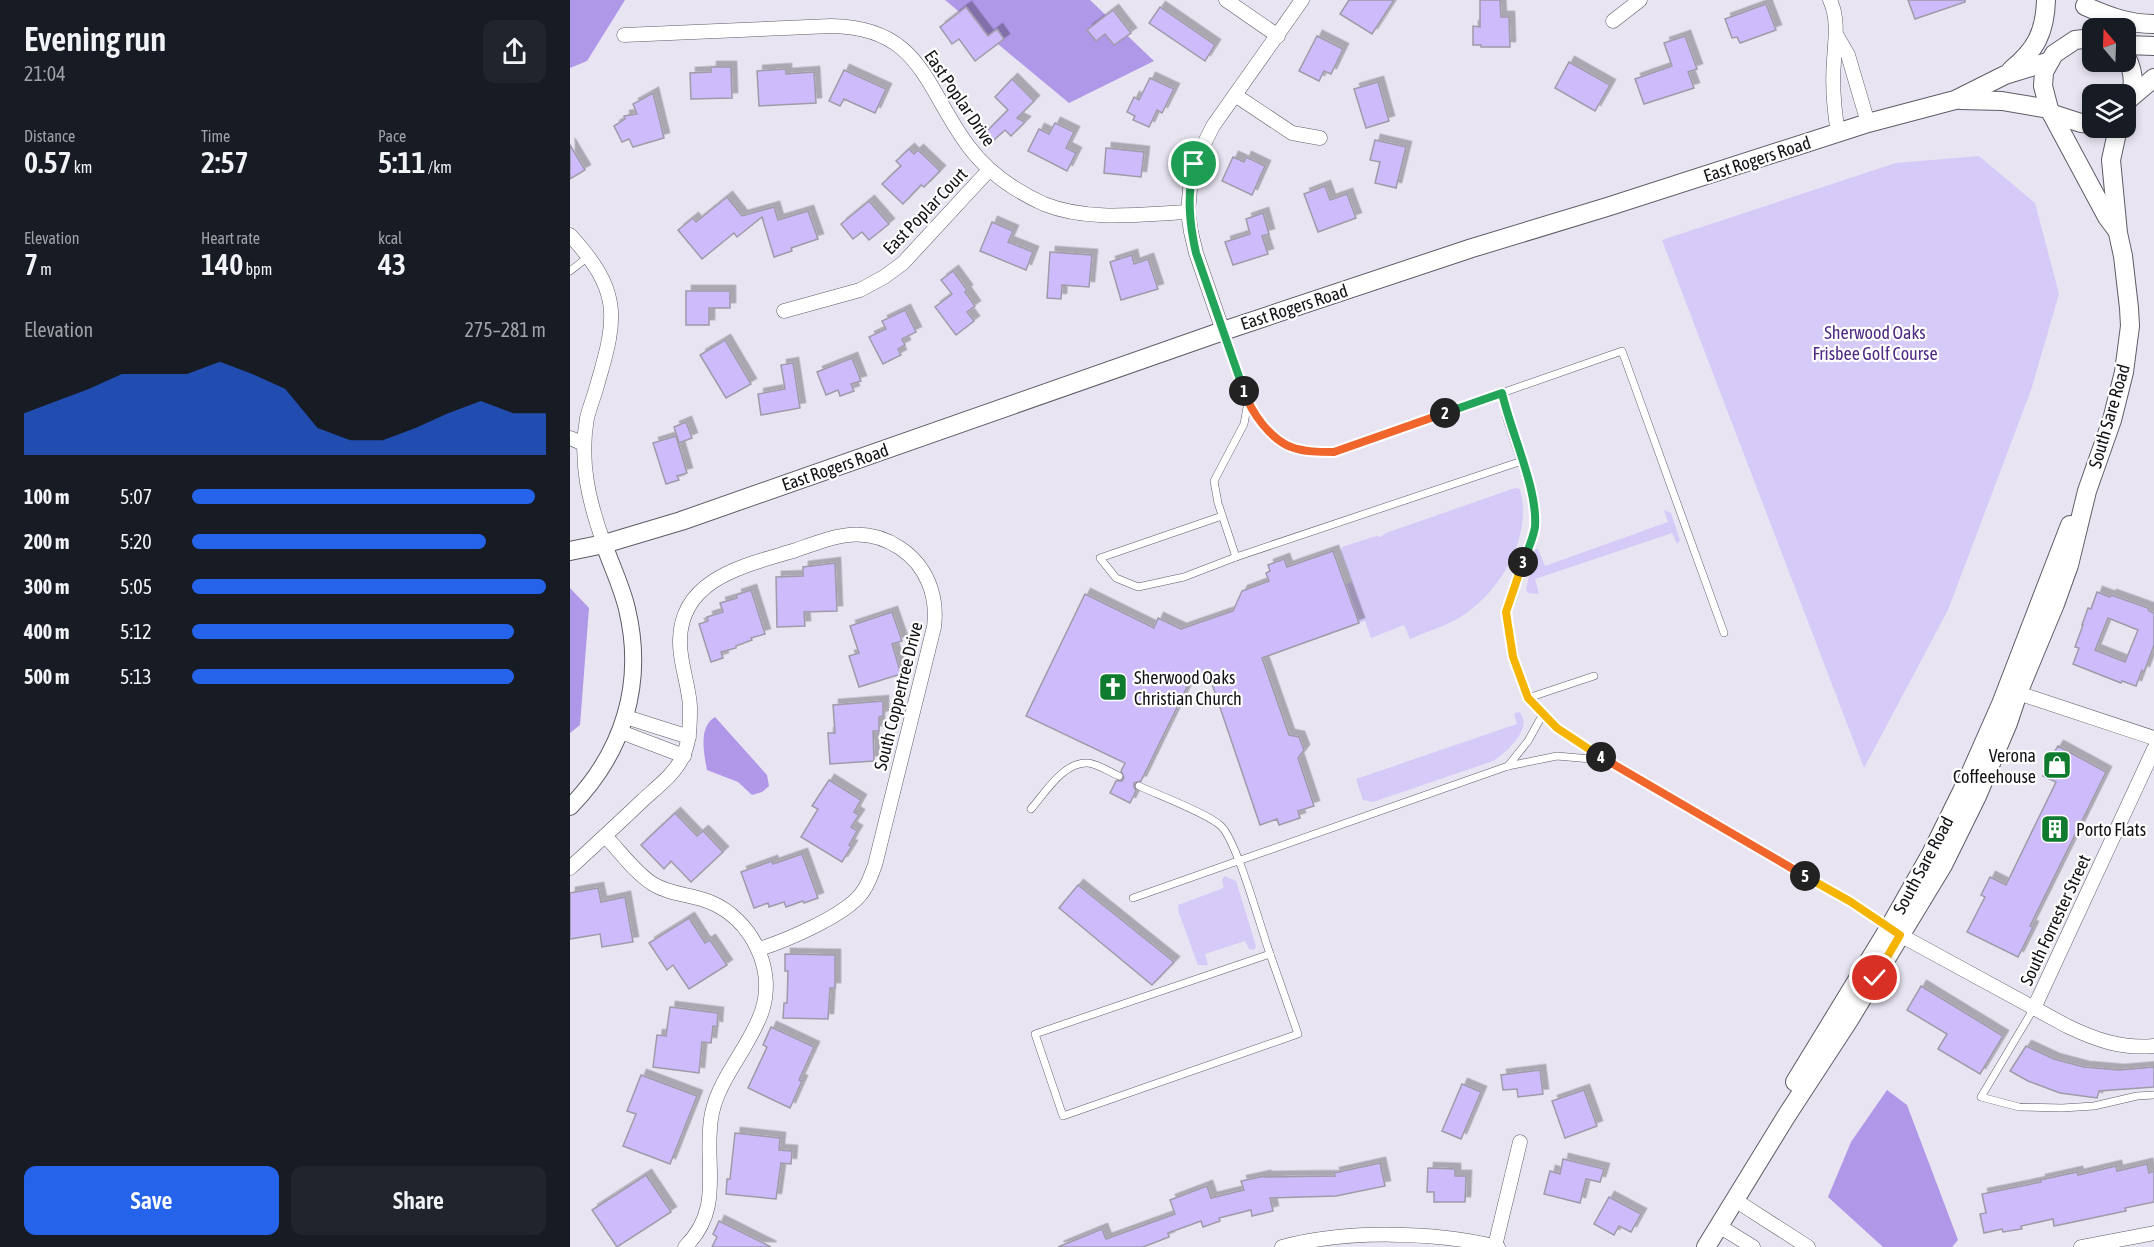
<!DOCTYPE html>
<html lang="en">
<head>
<meta charset="utf-8">
<style>
	body { margin:0; font-family:"Asap Condensed",sans-serif; background:#20242c; color:#f1f3f6; height:100vh; display:flex; flex-direction:column; font-size:22px; white-space:nowrap }
	* { box-sizing:border-box; margin:0 }
	p { font-size:20px; color:#9ea1a6 }
	.icon { flex:none; width:33px; height:33px; fill:none; stroke:currentColor; stroke-width:2; stroke-linecap:round; stroke-linejoin:round }
	.map { position:relative; flex:1; overflow:hidden }
	.panel { display:flex; flex-direction:column; background:#171b24; width:570px }
	.panel>* { flex:none }
	.needle { width:39px; rotate:341deg }
	.buttons { position:absolute; left:1512px; top:18px; display:grid; gap:12px }
	.buttons a { display:grid; place-items:center; width:54px; height:54px; border-radius:12px; background:#171b24; box-shadow:0 3px 9px #0003; font-size:30px }
	.pin { position:absolute; display:grid; place-items:center; width:51px; height:51px; color:#fff; margin:-26px; border:3px solid #fff; border-radius:50%; box-shadow:0 2px 6px #0007 }
	.km { position:absolute; width:30px; height:30px; margin:-15px; border-radius:50%; background:#222; color:#fff; font-size:16px; line-height:30px; text-align:center }
	.round { display:grid; place-items:center; flex:none; width:63px; height:63px; border-radius:12px; background:#20242c }
	.head { display:flex; align-items:center; justify-content:space-between; height:102px; padding:0 24px }
	h1 { font-size:33px; font-weight:600; line-height:45px }
	.metrics { display:grid; grid-template-columns:repeat(3,1fr); gap:9px; height:102px; padding:6px 24px }
	.metrics div { display:grid; align-content:center }
	.metrics b { font-size:30px; font-weight:600 }
	.metrics small { font-size:16px; font-weight:400 }
	.metrics p { font-size:16px }
	.chart { height:168px; padding:12px 24px }
	.chart p { display:flex; justify-content:space-between }
	.chart svg { width:100%; height:108px; margin-top:6px; fill:#2563eb; opacity:.7 }
	.button { display:flex; gap:12px; margin-top:auto; padding:12px 24px }
	.button a { flex:1; height:69px; border-radius:12px; background:#2563eb; color:#fff; font-size:24px; font-weight:600; line-height:69px; text-align:center }
	.button a+a { background:#20242c; color:#f1f3f6 }
	ul { padding:0 24px; list-style:none; font-size:20px }
	li { display:grid; grid-template-columns:96px 72px 1fr; align-items:center; height:45px }
	li i { height:15px; border-radius:8px; background:#2563eb }
	main { display:flex; flex:1; min-height:0 }
	.map>svg:first-child { display:block }
</style>
</head>
<body>
<main>
<section class="panel">
<div class="head"><div><h1>Evening run</h1><p>21:04</p></div><a class="round"><svg class="icon" aria-label="share" viewBox="0 0 24 24"><path d="M12 15V3M7 8l5-5 5 5M5 13v7h14v-7"/></svg></a></div>
<div class="metrics">
<div><p>Distance</p><b>0.57<small> km</small></b></div>
<div><p>Time</p><b>2:57</b></div>
<div><p>Pace</p><b>5:11<small> /km</small></b></div>
</div>
<div class="metrics">
<div><p>Elevation</p><b>7<small> m</small></b></div>
<div><p>Heart rate</p><b>140<small> bpm</small></b></div>
<div><p>kcal</p><b>43</b></div>
</div>
<div class="chart"><p><span>Elevation</span>275–281 m</p>
<svg viewBox="0 0 160 44" preserveAspectRatio="none"><path d="M0 44V27L10 22L20 17L30 11L40 11L50 11L60 6L70 11L80 17L90 33L100 38L110 38L120 33L130 27L140 22L150 27L160 27V44z"/></svg>
</div>
<ul>
<li><b>100 m</b>5:07<i style="width:97%"></i></li>
<li><b>200 m</b>5:20<i style="width:83%"></i></li>
<li><b>300 m</b>5:05<i style="width:100%"></i></li>
<li><b>400 m</b>5:12<i style="width:91%"></i></li>
<li><b>500 m</b>5:13<i style="width:91%"></i></li>
</ul>
<div class="button"><a>Save</a><a>Share</a></div>
</section>
<div class="map">
<svg width="1584" height="1247" viewBox="0 0 1584 1247">
	<defs>
		<filter id="shadow"><feDropShadow dx="5.5" dy="-5.5" stdDeviation="0" flood-color="#0004"/></filter>
	</defs>
	<rect width="100%" height="100%" fill="#e8e4f2"/>
	<g fill="#d6caf8">
		<polygon points="1409,156 1465,203 1489,294 1461,390 1378,610 1294,768 1092,240 1326,163"/>
		<path d="M 945,488 L 950,489 C 963,535 932,589 895,614 C 879,625 858,631 840,639 L 834,625 L 801,638 L 795,621 L 789,623 L 776,584 L 782,582 L 771,552 L 772,547 L 806,536 L 810,537 L 816,533 Z"/>
		<polygon points="1094,510 1101,513 1110,540 1107,544 1102,533 965,579 969,594 959,593 956,590 965,549 968,549 975,566 1098,522"/>
		<path d="M 949,712 C 965,727 935,754 923,761 L 803,802 L 793,800 L 786,779 L 947,724 L 944,714 Z"/>
		<polygon points="654,876 666,881 686,946 684,950 679,949 675,941 635,954 638,965 628,965 609,913 608,905 651,889 654,887 652,881"/>
	</g>
	<g fill="#b098e8">
		<polygon points="0,0 55,0 17,61 0,68"/>
		<polygon points="375,0 520,0 584,61 499,103"/>
		<polygon points="0,588 19,608 10,725 0,733"/>
	</g>
	<g fill="#b097e7">
		<path d="M 145,717 L 197,775 L 199,786 L 192,792 L 182,795 L 168,782 L 137,770 C 134,754 128,727 145,717 Z"/>
		<polygon points="1317,1090 1337,1105 1388,1240 1382,1247 1313,1247 1258,1197 1281,1142"/>
	</g>
	<g fill="#cdbbfc" stroke="#9f9ba8" stroke-width="1.5" fill-rule="evenodd" filter="url(#shadow)">
		<polygon points="779,0 824,0 802,34 770,14"/>
		<polygon points="910,0 930,0 931,17 939,17 940,47 911,47 911,45 903,45 903,26 910,27"/>
		<polygon points="1338,0 1395,0 1395,2 1345,19"/>
		<polygon points="1196,4 1206,30 1170,43 1167,37 1162,38 1155,19"/>
		<polygon points="396,7 418,36 427,29 434,39 405,61 389,39 382,44 370,27"/>
		<polygon points="590,7 645,45 635,61 579,23"/>
		<polygon points="543,10 561,33 544,45 535,34 526,41 517,30"/>
		<polygon points="747,36 773,49 761,74 754,71 749,81 729,71"/>
		<polygon points="1115,36 1127,69 1118,72 1124,88 1074,104 1065,79 1102,66 1094,43"/>
		<polygon points="999,62 1040,85 1025,111 985,88"/>
		<polygon points="141,67 161,67 162,98 121,99 120,73 141,72"/>
		<polygon points="216,69 216,74 244,72 246,103 189,106 187,71"/>
		<polygon points="274,70 316,89 305,113 274,99 270,106 259,101"/>
		<polygon points="580,78 604,89 592,113 587,110 579,127 563,120 565,116 557,112 564,97 569,100"/>
		<polygon points="442,79 464,101 447,118 455,122 441,136 435,130 424,140 416,132 438,110 425,97"/>
		<polygon points="808,82 819,121 796,128 784,89"/>
		<polygon points="83,93 94,138 63,147 59,139 52,142 44,126 55,119 54,116 67,114 63,104"/>
		<polygon points="485,123 504,132 496,148 506,153 497,171 458,151 469,129 479,134"/>
		<polygon points="805,140 836,147 826,188 805,183 810,162 800,160"/>
		<polygon points="0,145 15,170 0,179"/>
		<polygon points="536,148 574,152 571,177 534,173"/>
		<polygon points="339,149 344,154 348,150 370,171 354,187 351,185 333,204 312,184 331,166 326,161"/>
		<polygon points="663,157 674,162 676,157 695,166 682,195 652,181"/>
		<polygon points="755,186 760,200 777,194 786,218 748,232 734,194"/>
		<polygon points="157,197 172,216 204,207 208,220 238,211 248,239 221,248 222,251 204,257 192,217 167,237 164,233 132,259 108,230 123,218 126,222"/>
		<polygon points="299,201 319,224 299,240 292,232 283,239 271,224"/>
		<polygon points="693,213 699,234 692,236 698,254 663,265 655,242 680,234 676,219"/>
		<polygon points="422,222 443,231 438,242 463,252 456,270 410,251"/>
		<polygon points="480,252 522,255 519,287 492,285 491,299 477,298"/>
		<polygon points="562,255 564,264 578,259 588,289 551,300 540,262"/>
		<polygon points="383,271 397,290 395,292 405,306 397,312 404,321 386,335 365,307 382,294 371,280"/>
		<polygon points="116,291 160,291 160,308 139,308 139,325 116,325"/>
		<polygon points="335,310 346,332 332,339 335,345 328,349 331,355 313,364 299,337 316,329 312,321"/>
		<polygon points="155,340 181,384 156,398 130,355"/>
		<polygon points="282,358 291,381 281,384 284,391 270,396 268,390 256,395 247,372"/>
		<polygon points="223,363 230,408 191,415 188,394 215,389 211,365"/>
		<polygon points="116,422 122,438 109,443 104,427"/>
		<polygon points="106,436 117,473 107,476 109,480 96,484 83,443"/>
		<polygon points="763,551 789,623 692,658 719,735 729,737 734,750 728,758 744,806 728,811 730,818 709,825 707,819 690,825 640,678 618,685 571,781 564,783 564,787 566,791 560,803 540,793 546,781 552,781 554,778 551,771 555,763 456,716 515,594 584,628 588,618 611,629 663,611 672,591 699,581 696,573 700,571 698,565 714,559 717,567"/>
		<polygon points="265,563 267,611 234,612 235,626 207,627 206,577 233,576 233,567"/>
		<polygon points="181,590 195,634 181,638 182,640 166,646 166,648 151,652 153,658 141,662 129,624 138,621 137,617 153,612 150,603 167,598 166,595"/>
		<path d="M 1527,592 L 1540,597 L 1541,595 L 1578,608 L 1579,611 L 1584,613 L 1584,645 L 1574,672 L 1572,670 L 1566,686 L 1552,681 L 1551,683 L 1503,664 L 1509,648 L 1505,647 L 1513,625 L 1512,625 L 1518,608 L 1521,609 ZM 1538,618 L 1568,630 L 1555,662 L 1525,650 Z"/>
		<polygon points="322,612 332,641 322,644 331,674 289,687 279,656 289,653 280,626"/>
		<polygon points="313,701 313,716 309,717 309,731 303,731 304,761 260,764 258,733 265,733 263,705"/>
		<polygon points="1488,746 1536,772 1460,926 1463,927 1448,957 1397,932 1415,897 1411,895 1420,877 1436,885 1486,782 1473,776 1479,760"/>
		<polygon points="259,780 291,800 284,812 289,815 281,827 287,831 279,845 282,846 272,862 231,837 248,809 242,806"/>
		<polygon points="105,813 127,836 133,831 153,852 121,882 101,861 94,869 71,845"/>
		<polygon points="232,854 248,898 234,903 233,901 216,907 214,902 199,907 198,903 184,908 171,872 202,861 203,864"/>
		<polygon points="508,885 604,962 582,985 489,908"/>
		<polygon points="28,888 31,902 55,897 63,942 32,947 30,934 0,939 0,893"/>
		<polygon points="119,918 135,943 140,940 157,965 119,989 103,965 97,970 79,943"/>
		<polygon points="215,954 265,955 265,988 260,988 258,1019 213,1018 214,1003 217,1003 218,971 215,971"/>
		<polygon points="1351,986 1433,1036 1410,1074 1368,1049 1377,1034 1337,1010"/>
		<polygon points="100,1007 148,1013 147,1027 143,1026 141,1043 132,1042 129,1073 83,1067 87,1035 96,1036"/>
		<polygon points="201,1027 244,1047 229,1080 232,1081 220,1108 178,1088 197,1047 193,1045"/>
		<polygon points="1456,1046 1484,1059 1514,1067 1549,1070 1584,1067 1584,1087 1529,1091 1527,1098 1490,1093 1458,1081 1440,1071"/>
		<polygon points="970,1070 973,1094 948,1097 947,1089 933,1090 931,1075"/>
		<polygon points="71,1075 127,1096 100,1164 53,1146 66,1114 57,1111"/>
		<polygon points="892,1084 911,1092 891,1139 872,1131"/>
		<polygon points="1014,1090 1027,1126 995,1138 982,1101"/>
		<polygon points="165,1133 210,1138 209,1150 222,1151 221,1164 211,1163 206,1199 156,1194 157,1179 160,1179"/>
		<polygon points="993,1159 1034,1169 1030,1182 1016,1179 1010,1203 974,1194 980,1171 990,1174"/>
		<polygon points="810,1163 815,1186 766,1196 700,1198 703,1211 682,1216 681,1210 649,1218 650,1221 633,1227 631,1221 598,1233 599,1237 573,1247 488,1247 532,1229 536,1239 605,1214 600,1200 637,1186 641,1198 674,1190 671,1181 695,1176 695,1177 765,1176 764,1173"/>
		<polygon points="1577,1164 1579,1173 1584,1171 1584,1202 1555,1208 1556,1211 1484,1226 1483,1219 1451,1226 1452,1229 1433,1232 1432,1229 1414,1233 1410,1214 1416,1213 1412,1194 1471,1182 1470,1180 1507,1172 1508,1175 1546,1166 1547,1171"/>
		<polygon points="858,1168 885,1169 885,1176 896,1176 895,1202 864,1202 864,1192 857,1192"/>
		<polygon points="76,1175 101,1212 47,1247 22,1210"/>
		<polygon points="1039,1197 1071,1214 1061,1232 1049,1226 1044,1235 1024,1224"/>
		<polygon points="149,1221 201,1247 142,1247 147,1237 143,1234"/>
	</g>
	<g fill="none" stroke-linecap="round" stroke-linejoin="round">
		<g stroke="#5f5c67" stroke-width="8">
			<g id="service">
				<polyline points="0,271 18,257"/>
				<path d="M 654,331 C 667,371 675,414 711,440 C 714,442 718,446 722,447 C 735,452 750,452 763,452 L 1052,351 L 1154,633"/>
				<polyline points="932,393 937,419 964,500 965,529 936,612 943,657 958,698 987,728 1047,768 1281,902 1319,928"/>
				<polyline points="652,516 530,558 546,578 568,587 614,577 666,557 952,461"/>
				<polyline points="666,557 648,503 644,481 674,424 678,402"/>
				<polyline points="958,698 1024,676"/>
				<polyline points="938,766 958,741 973,714"/>
				<path d="M 569,786 C 588,795 637,813 651,826 C 667,841 691,929 700,954"/>
				<path d="M 461,809 C 475,793 494,761 518,763 C 528,764 540,772 549,776"/>
				<polyline points="563,898 938,766 987,756 1032,760"/>
				<polygon points="700,954 728,1034 493,1116 465,1034"/>
				<polyline points="1464,1008 1411,1097 1449,1107 1492,1108 1524,1106 1567,1096 1584,1095"/>
			</g>
		</g>
		<g stroke="#5f5c67" stroke-width="15">
			<g id="minor">
				<polyline points="656,0 708,36"/>
				<path d="M 1260,0 C 1269,20 1265,40 1264,61 C 1262,84 1264,109 1268,133"/>
				<polyline points="1043,21 1070,0"/>
				<path d="M 54,35 L 261,26 C 352,27 355,89 399,147 C 418,172 445,191 474,204 C 519,222 572,214 618,212"/>
				<polyline points="1267,36 1278,55 1298,123"/>
				<polyline points="665,95 722,133 750,138"/>
				<path d="M 0,235 C 50,290 48,315 28,382 C 25,394 20,406 17,418 C 9,462 19,502 34,544"/>
				<polyline points="214,311 290,290 314,277 333,263 419,170"/>
				<polyline points="653,331 626,253 621,232 618,212 621,178 624,164 643,126 732,0"/>
				<polyline points="0,438 14,444"/>
				<polyline points="1439,690 1584,738"/>
				<polyline points="56,717 119,737"/>
				<polyline points="51,732 114,756"/>
				<path d="M 35,836 C 50,851 65,873 83,884 C 101,895 121,894 140,902 C 181,919 206,968 192,1011 C 180,1047 150,1076 142,1113 C 132,1161 156,1207 115,1247"/>
				<path d="M 0,868 C 25,845 49,823 73,800 C 87,787 105,774 113,756 C 120,741 120,723 120,707 C 119,684 109,662 110,640 C 111,577 178,565 226,550 C 263,537 293,524 330,548 C 357,566 368,596 364,627 L 305,865 C 301,875 298,886 291,894 C 274,916 215,941 189,949"/>
				<path d="M 1330,935 L 1497,1026 C 1526,1040 1552,1049 1584,1046"/>
				<polyline points="1464,1008 1584,749"/>
				<polyline points="1165,1200 1238,1247"/>
				<polyline points="1149,1226 1183,1247"/>
				<polyline points="925,1246 950,1142"/>
				<path d="M 712,1247 C 775,1230 864,1231 928,1247"/>
				<polyline points="1511,1247 1584,1233"/>
			</g>
		</g>
		<g stroke="#5f5c67" stroke-width="18">
			<path id="tertiary" d="M 0,807 C 53,753 75,684 57,609 C 52,587 41,565 34,544"/>
		</g>
		<g stroke="#5f5c67" stroke-width="20">
			<g id="secondary">
				<path d="M 1515,6 C 1538,16 1558,24 1584,24"/>
				<polyline points="1522,38 1505,40 1484,54 1474,72 1473,86 1479,109 1537,217 1546,229"/>
				<polyline points="1556,45 1584,46"/>
				<path d="M 1556,56 C 1564,72 1566,89 1556,104"/>
				<path d="M 1441,70 C 1466,50 1475,32 1476,0"/>
				<polyline points="1559,99 1584,78"/>
				<polyline points="1390,100 1432,101 1479,109"/>
				<polyline points="1483,114 1511,123 1522,124"/>
				<polyline points="0,551 34,544 111,521 653,331 902,248 1037,207 1298,123 1385,100 1435,75 1480,61"/>
				<polyline points="1225,1082 1319,928 1361,854 1397,781 1431,704 1500,525"/>
				<polyline points="1136,1247 1217,1115 1279,1020 1373,865 1407,796 1438,723 1448,693 1485,604 1499,565 1517,491 1542,420 1554,372 1560,326 1559,308 1553,256 1548,233 1541,160 1548,128"/>
			</g>
		</g>
		<use href="#service" stroke="#fff" stroke-width="7"/>
		<use href="#minor" stroke="#fff" stroke-width="14"/>
		<use href="#tertiary" stroke="#fff" stroke-width="16"/>
		<use href="#secondary" stroke="#fff" stroke-width="18"/>
	</g>
	<g fill="none" stroke-linecap="round" stroke-linejoin="round">
		<g stroke="#fff" stroke-width="12">
			<path id="split-1" d="M 624,164 C 617,195 619,222 626,253 L 674,391"/>
		</g>
		<g stroke="#fff" stroke-width="12">
			<path id="split-2" d="M 674,391 C 681,412 700,439 721,447 C 734,452 750,452 764,452 L 875,413"/>
		</g>
		<g stroke="#fff" stroke-width="12">
			<path id="split-3" d="M 875,413 L 932,393 C 941,433 968,489 965,527 C 963,539 957,552 953,562"/>
		</g>
		<g stroke="#fff" stroke-width="12">
			<polyline id="split-4" points="953,562 936,612 943,657 958,698 987,728 1031,757"/>
		</g>
		<g stroke="#fff" stroke-width="12">
			<polyline id="split-5" points="1031,757 1235,876"/>
		</g>
		<g stroke="#fff" stroke-width="12">
			<polyline id="split-6" points="1235,876 1281,902 1330,935 1305,978"/>
		</g>
		<use href="#split-1" stroke="#22a559" stroke-width="8"/>
		<use href="#split-2" stroke="#f0652b" stroke-width="8"/>
		<use href="#split-3" stroke="#22a559" stroke-width="8"/>
		<use href="#split-4" stroke="#f5b400" stroke-width="8"/>
		<use href="#split-5" stroke="#f0652b" stroke-width="8"/>
		<use href="#split-6" stroke="#f5b400" stroke-width="8"/>
	</g>
	<defs>
		<g id="church-square" transform="scale(1.5)"><rect x="-9" y="-9" width="18" height="18" rx="4" fill="#0f7b2f" stroke="#fff"/><path d="M-1.2-6h2.4v3.5h3.3v2.4h-3.3V6h-2.4V-.1h-3.3v-2.4h3.3Z" fill="#fff"/></g>
		<g id="shop-square" transform="scale(1.5)"><rect x="-9" y="-9" width="18" height="18" rx="4" fill="#0f7b2f" stroke="#fff"/><path d="M-5-2.5h2.3a2.7 3.5 0 0 1 5.4 0H5L5.5 6h-11ZM-1.5-2.5h3a1.5 2.3 0 0 0-3 0Z" fill="#fff"/></g>
		<g id="building-square" transform="scale(1.5)"><rect x="-9" y="-9" width="18" height="18" rx="4" fill="#0f7b2f" stroke="#fff"/><path d="M-4-6H4V6H1V3H-1V6H-4ZM-2.5-4.3h1.7v1.8h-1.7ZM.8-4.3h1.7v1.8H.8ZM-2.5-1h1.7V.8h-1.7ZM.8-1h1.7V.8H.8Z" fill="#fff"/></g>
	</defs>
	<g fill-rule="evenodd">
		<use href="#church-square" x="543" y="687"/>
		<use href="#shop-square" x="1487" y="765"/>
		<use href="#building-square" x="1485" y="829"/>
	</g>
	<g text-anchor="middle" dominant-baseline="central" stroke-width="4.5" stroke-linejoin="round" paint-order="stroke">
		<g font-size="18" fill="#131216" stroke="#fff">
			<text transform="translate(390 98) rotate(56)">East Poplar Drive</text>
			<text transform="translate(1187 159) rotate(-18)">East Rogers Road</text>
			<text transform="translate(355 211) rotate(-46)">East Poplar Court</text>
			<text transform="translate(724 307) rotate(-18)">East Rogers Road</text>
			<text transform="translate(1539 416) rotate(-74)">South Sare Road</text>
			<text transform="translate(265 467) rotate(-19)">East Rogers Road</text>
			<text transform="translate(328 696) rotate(-76)">South Coppertree Drive</text>
			<text transform="translate(1353 865) rotate(-62)">South Sare Road</text>
			<text transform="translate(1485 920) rotate(-65)">South Forrester Street</text>
		</g>
		<g font-size="18" fill="#4e2985" stroke="#fff">
			<text x="1305" y="332">Sherwood Oaks<tspan x="1305" dy="21">Frisbee Golf Course</tspan></text>
		</g>
		<g font-size="18" fill="#131216" stroke="#fff" text-anchor="start">
			<text x="564" y="677">Sherwood Oaks<tspan x="564" dy="21">Christian Church</tspan></text>
			<text x="1466" y="755" text-anchor="end">Verona<tspan x="1466" dy="21">Coffeehouse</tspan></text>
			<text x="1506" y="829">Porto Flats</text>
		</g>
	</g>
</svg>
<div class="buttons">
<a><svg class="needle" viewBox="-14 -14 28 28"><path d="M0-13l5 13h-10z" fill="#e53935"/><path d="M0 13l5-13h-10z" fill="#9ea1a6"/></svg></a>
<a><svg class="icon" aria-label="layers" viewBox="0 0 24 24"><path d="M12 4l9 5-9 5-9-5zM3 14l9 5 9-5"/></svg></a>
</div>
<div class="pin" style="left:624px;top:164px;background:#1e9e55"><svg class="icon" aria-label="arrive" viewBox="0 0 24 24"><path d="M6 21V4h12l-3 4 3 4H6"/></svg></div>
<div class="pin" style="left:1305px;top:978px;background:#d93025"><svg class="icon" aria-label="check" viewBox="0 0 24 24"><path d="M5 12l5 5 9-10"/></svg></div>
<b class="km" style="left:674px;top:391px">1</b>
<b class="km" style="left:875px;top:413px">2</b>
<b class="km" style="left:953px;top:562px">3</b>
<b class="km" style="left:1031px;top:757px">4</b>
<b class="km" style="left:1235px;top:876px">5</b>
</div>
</main>
</body>
</html>
